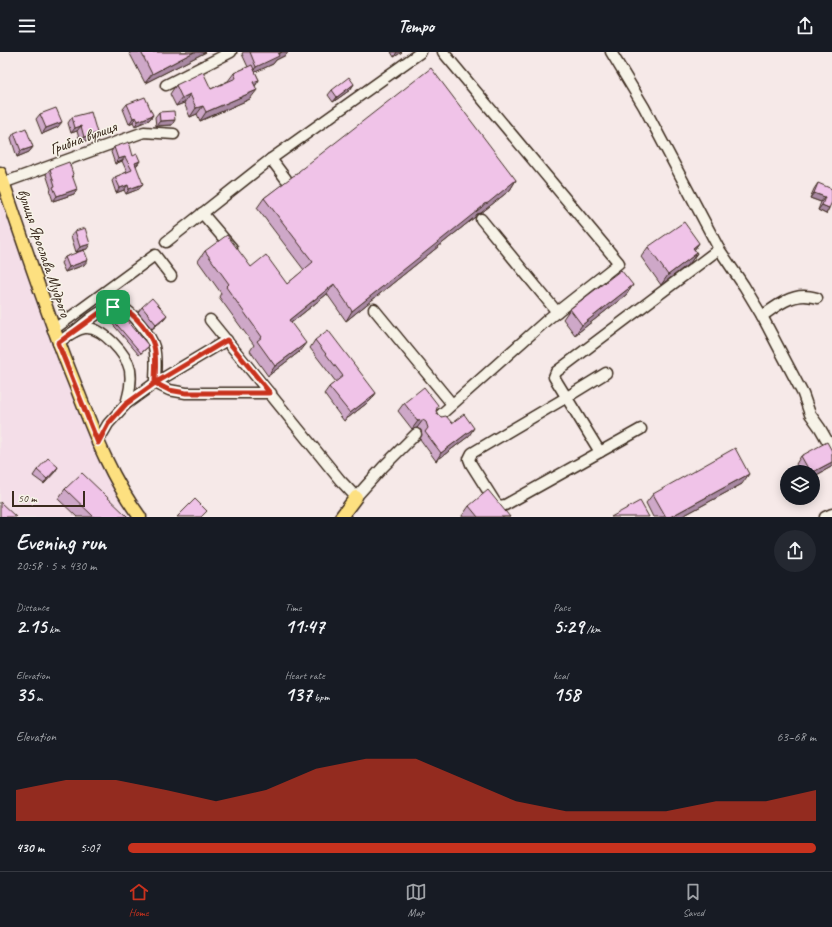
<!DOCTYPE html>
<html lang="en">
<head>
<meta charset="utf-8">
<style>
	body { margin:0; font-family:Caveat,sans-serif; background:#242831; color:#f1f3f6; height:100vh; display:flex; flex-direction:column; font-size:15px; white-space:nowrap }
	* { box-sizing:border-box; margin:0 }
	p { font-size:13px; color:#9ea1a6 }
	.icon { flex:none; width:22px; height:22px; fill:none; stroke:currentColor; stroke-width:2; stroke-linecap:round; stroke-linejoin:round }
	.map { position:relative; height:465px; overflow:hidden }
	.panel { display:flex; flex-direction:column; background:#171b24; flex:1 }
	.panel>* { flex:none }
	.controls { position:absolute; left:780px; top:413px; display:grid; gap:8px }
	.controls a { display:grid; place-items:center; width:40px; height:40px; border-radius:50%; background:#171b24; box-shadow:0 2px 10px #0003; font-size:20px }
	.scale { position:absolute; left:12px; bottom:10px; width:73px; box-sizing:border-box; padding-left:4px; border:2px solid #3b2a1e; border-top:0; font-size:11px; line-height:14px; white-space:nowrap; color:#3b2a1e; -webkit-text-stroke:3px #f7f3e8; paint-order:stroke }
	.pin { position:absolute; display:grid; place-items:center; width:34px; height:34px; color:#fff; margin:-17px; border-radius:8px; box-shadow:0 2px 6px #0006 }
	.round { display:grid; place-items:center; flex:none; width:42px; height:42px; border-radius:21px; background:#242831 }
	.overview { display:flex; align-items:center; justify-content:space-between; height:68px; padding:0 16px }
	h1 { font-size:22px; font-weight:700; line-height:30px }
	.stats { display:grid; grid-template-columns:repeat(3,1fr); gap:6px; height:68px; padding:4px 16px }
	.stats div { display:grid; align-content:center }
	.stats b { font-size:20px; font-weight:700 }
	.stats small { font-size:11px; font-weight:400 }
	.stats p { font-size:11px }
	.chart { height:112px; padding:8px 16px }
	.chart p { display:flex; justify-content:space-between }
	.chart svg { width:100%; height:72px; margin-top:4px; fill:#c8321e; opacity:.7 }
	ul { padding:0 16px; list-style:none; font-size:13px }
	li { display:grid; grid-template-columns:64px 48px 1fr; align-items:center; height:30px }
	li i { height:10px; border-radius:5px; background:#c8321e }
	header { display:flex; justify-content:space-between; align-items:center; height:52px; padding:0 16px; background:#171b24; font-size:18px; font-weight:700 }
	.dock { display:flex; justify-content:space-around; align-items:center; height:56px; border-top:1px solid #363941; background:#171b24; font-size:11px; color:#9ea1a6 }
	.dock a { display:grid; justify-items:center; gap:2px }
	.dock .on { color:#c8321e }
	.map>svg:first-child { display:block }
</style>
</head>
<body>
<header><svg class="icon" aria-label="menu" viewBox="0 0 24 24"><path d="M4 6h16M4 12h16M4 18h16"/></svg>Tempo<svg class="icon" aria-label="share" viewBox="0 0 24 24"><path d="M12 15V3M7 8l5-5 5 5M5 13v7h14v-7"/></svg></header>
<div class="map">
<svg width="832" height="465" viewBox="0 0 832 465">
	<rect width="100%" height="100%" fill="#f6e9e8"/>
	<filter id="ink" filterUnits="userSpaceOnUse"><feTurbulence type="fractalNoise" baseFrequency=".025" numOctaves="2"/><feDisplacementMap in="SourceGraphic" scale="8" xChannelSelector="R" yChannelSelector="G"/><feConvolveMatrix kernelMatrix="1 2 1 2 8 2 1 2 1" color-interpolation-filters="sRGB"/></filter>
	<g filter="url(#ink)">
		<polygon fill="#f4dee8" points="0,127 53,278 138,465 0,465"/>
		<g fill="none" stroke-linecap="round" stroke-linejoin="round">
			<g stroke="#3b2a1e" stroke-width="13">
				<g id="minor">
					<polyline points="611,0 644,55 719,197 744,234 762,264 803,342 810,362 820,376 832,397"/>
					<polyline points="166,33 231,0"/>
					<polyline points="271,107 286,127"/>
					<polyline points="3,131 144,80 174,82"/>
					<polyline points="202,161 232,196"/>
					<polyline points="481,167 557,260"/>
					<polyline points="166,190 271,107 421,0"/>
					<polyline points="374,257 452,352"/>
					<path d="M 762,264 C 774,256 788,244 804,244 C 808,244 813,245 817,246"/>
					<polyline points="210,268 340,428 356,445 383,415 416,382"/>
					<polyline points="53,278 155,203 171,224"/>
					<path d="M 74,280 C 85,271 98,259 112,255 C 115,255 119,255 121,255 C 132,259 151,284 154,295 C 157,307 155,319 155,331 L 169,338 L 186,341 L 271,341"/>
					<path d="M 58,291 C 66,285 75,277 85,276 C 102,274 127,303 130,318 C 132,330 129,341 126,352"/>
					<polyline points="606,321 567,345 472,401 469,407 471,412 495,450 499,454 505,453 641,377"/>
					<polyline points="437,366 548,267 619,211 443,0"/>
					<polyline points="97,391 108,372 126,352 155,331 227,288"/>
					<polyline points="600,400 554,325 556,320 719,197"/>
					<polyline points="825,465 832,462"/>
				</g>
			</g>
			<g stroke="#3b2a1e" stroke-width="15">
				<g id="major">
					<path d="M 0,121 C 24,192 47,263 75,332 C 93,378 110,425 140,465"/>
					<polyline points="341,465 356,445"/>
				</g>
			</g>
			<use href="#minor" stroke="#f7f3e8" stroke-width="10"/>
			<use href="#major" stroke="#fde080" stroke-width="12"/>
		</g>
		<g fill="#cea8c8" stroke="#3b2a1e">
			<polygon points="129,0 206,0 145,31"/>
			<polygon points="243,0 288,0 286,3 276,8 273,12 255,20 259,28 255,34 250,47 200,69 197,62 190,65 184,51 176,54 170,42 176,33 211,37 228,29 234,21 248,15 242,2"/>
			<polygon points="391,0 402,0 394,5"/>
			<polygon points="354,32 350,38 333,50 328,43 332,38"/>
			<polygon points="127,52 153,63 149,68 135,74 133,70 129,72 123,57"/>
			<polygon points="159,60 172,73 156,74 155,65"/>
			<polygon points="40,62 58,75 42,82 36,67"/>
			<polygon points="72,65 97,81 93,87 80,90 77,79 71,81 68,71"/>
			<polygon points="14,81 33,95 29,100 17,105 11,86"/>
			<polygon points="114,95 133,104 140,109 136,114 139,137 126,142 124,138 116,141 112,129 115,125 127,120 122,109 115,112 111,100"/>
			<polygon points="50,117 72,124 74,142 53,149 50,140 51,137 46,122"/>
			<polygon points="299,119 516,128 510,138 481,161 477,162 475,165 346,269 327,242 291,271 299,300 268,324 250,299 254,293 219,245 221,241 198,209 205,199 251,215 287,232 304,218 257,156 264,146 297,122"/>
			<polygon points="818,131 829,156 826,162 818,158 821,150 810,146 814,137"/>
			<polygon points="75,179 87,197 76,200 71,184"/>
			<polygon points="699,191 694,198 697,201 690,211 661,233 641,205 648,195"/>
			<polygon points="65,205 84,213 65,220 61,211"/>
			<polygon points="633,233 626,243 575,283 563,267 570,257"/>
			<polygon points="142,255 167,263 163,268 152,277 138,260"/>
			<polygon points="112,267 147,296 139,303 110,269"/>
			<polygon points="315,288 376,341 371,348 344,369 324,342 329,335 336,330 310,296"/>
			<polygon points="404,351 436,359 438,363 452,371 469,384 436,409 420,387 422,383 421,378 417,376 412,377 398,359"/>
			<polygon points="801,404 831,415 813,425 813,420 800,420 796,412"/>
			<polygon points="58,415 44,432 33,424 37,418"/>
			<polygon points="742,432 681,465 653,465 646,451 653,442"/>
			<polygon points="65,437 128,465 77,465 58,447"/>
			<polygon points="469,454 510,465 462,465 462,464"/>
		</g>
		<g fill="#a888a2" stroke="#3b2a1e">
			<polygon points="194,0 206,0 145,31 152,22"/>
			<polygon points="282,0 288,0 286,3 276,8 273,12 251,22 256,15"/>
			<polygon points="397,0 402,0 394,5"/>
			<polygon points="259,28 253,37 253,30"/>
			<polygon points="354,32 350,38 333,50 337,45"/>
			<polygon points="257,38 250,47 200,69 206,60"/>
			<polygon points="190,42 184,51 176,54 182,46"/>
			<polygon points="203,54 197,62 190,65 196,56"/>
			<polygon points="153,63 149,68 135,74 138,69"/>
			<polygon points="136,65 133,70 129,72 133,66"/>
			<polygon points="175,68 172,73 156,74 160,69"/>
			<polygon points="62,70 58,75 42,82 46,76"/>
			<polygon points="81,74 77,79 71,81 75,76"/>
			<polygon points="97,81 93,87 80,90 84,85"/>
			<polygon points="33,95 29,100 17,105 21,99"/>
			<polygon points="125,105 122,109 115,112 118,107"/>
			<polygon points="140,109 137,113 132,116 135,111"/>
			<polygon points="516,128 510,138 481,161 477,162 475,165 346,269 352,259 484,152"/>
			<polygon points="143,132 139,137 126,142 129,137"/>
			<polygon points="128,133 124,138 116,141 120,136"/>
			<polygon points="77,137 74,142 53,149 57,144"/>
			<polygon points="814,141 825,145 821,150 810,146"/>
			<polygon points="822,153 829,156 826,162 818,158"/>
			<polygon points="699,191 692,201 693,196"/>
			<polygon points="90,192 87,197 76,200 80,195"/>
			<polygon points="697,201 690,211 661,233 668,223"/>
			<polygon points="88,208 84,213 65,220 69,215"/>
			<polygon points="334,232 327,242 282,278 289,268"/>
			<polygon points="633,233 626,243 575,283 582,273"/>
			<polygon points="167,263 163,268 152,277 156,272"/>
			<polygon points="306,291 299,300 268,324 275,314"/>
			<polygon points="376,341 371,348 344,369 350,361"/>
			<polygon points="423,368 417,376 412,377 418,369"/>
			<polygon points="474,376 469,384 436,409 441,401"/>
			<polygon points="832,410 832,414 831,415 813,425 813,420"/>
			<polygon points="58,415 55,420 44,432 47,427"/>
			<polygon points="749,422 742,432 681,465 670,465"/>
		</g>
		<g fill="#f0c3e8" stroke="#3b2a1e">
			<polygon points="141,0 194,0 152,22"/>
			<polygon points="250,0 282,0 278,2 279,4 256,15"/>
			<polygon points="252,13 259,28 253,30 257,38 206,60 203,54 196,56 190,42 182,46 176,33 203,20 211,37 236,26 234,21"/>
			<polygon points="431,16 516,128 488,151 484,152 482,155 352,259 334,232 289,268 306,291 275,314 257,289 262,285 226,235 229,232 205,199 227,183 251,215 266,203 287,232 313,210 264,146 293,124 297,122 299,119"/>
			<polygon points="349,25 354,32 337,45 332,38"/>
			<polygon points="145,45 153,63 138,69 136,65 133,66 127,52"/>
			<polygon points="56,56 62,70 46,76 40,62"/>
			<polygon points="174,59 175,68 160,69 159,60"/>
			<polygon points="91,60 97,81 84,85 81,74 75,76 72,65"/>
			<polygon points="26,76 33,95 21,99 14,81"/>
			<polygon points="129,90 133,104 137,102 140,109 135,111 143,132 129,137 128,133 120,136 115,125 132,118 125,105 118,107 114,95"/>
			<polygon points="69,110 73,122 72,123 77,137 57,144 53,135 55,134 50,117"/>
			<polygon points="818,131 832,137 832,150 829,156 822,153 825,145 814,141"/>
			<polygon points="684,170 699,191 693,196 697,201 668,223 648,195"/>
			<polygon points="85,176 90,192 80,195 75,179"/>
			<polygon points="84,198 88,208 69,215 65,205"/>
			<polygon points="621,218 633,233 582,273 570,257"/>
			<polygon points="152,246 167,263 156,272 142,255"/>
			<polygon points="120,260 149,294 141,301 112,267"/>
			<polygon points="328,278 376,341 350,361 329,335 343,324 315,288"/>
			<polygon points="424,335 438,353 436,359 438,363 441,365 446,364 452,371 464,362 474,376 441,401 425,380 428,376 426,370 423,368 418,369 404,351"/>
			<polygon points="827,390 832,399 832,410 813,420 810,420 801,404"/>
			<polygon points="735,396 749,422 670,465 666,465 653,442"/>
			<polygon points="48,406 58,415 47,427 37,418"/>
			<polygon points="82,421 128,465 94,465 65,437"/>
			<polygon points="488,438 510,465 478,465 469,454"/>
			<polygon points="195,447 207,459 201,465 177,465"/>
			<polygon points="640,449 649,465 611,465"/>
			<polygon points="0,450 16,465 0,465"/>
		</g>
	</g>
	<g fill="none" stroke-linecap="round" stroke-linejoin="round" filter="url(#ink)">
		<g stroke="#fff" stroke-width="8">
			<path id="route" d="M 113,255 L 102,259 L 58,291 L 98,391 L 108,372 L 126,352 L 155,331 L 169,338 L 186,341 L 270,341 L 227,288 L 155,331 C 155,319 157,306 154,294 C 150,280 135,263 123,256 C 120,255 116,255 113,255"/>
		</g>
		<use href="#route" stroke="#c8321e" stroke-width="5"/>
	</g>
	<g text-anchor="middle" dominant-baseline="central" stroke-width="3" stroke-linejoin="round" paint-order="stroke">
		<g font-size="16" fill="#3b2a1e" stroke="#f7f3e8">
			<text transform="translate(83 86) rotate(-20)">Грибна вулиця</text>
			<text transform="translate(44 201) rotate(71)">вулиця Ярослава Мудрого</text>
		</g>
	</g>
</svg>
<div class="controls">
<a><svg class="icon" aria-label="layers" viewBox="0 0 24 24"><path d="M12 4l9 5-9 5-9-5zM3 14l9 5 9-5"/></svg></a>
</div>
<div class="scale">50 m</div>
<div class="pin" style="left:113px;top:255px;background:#1e9e55"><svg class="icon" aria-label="arrive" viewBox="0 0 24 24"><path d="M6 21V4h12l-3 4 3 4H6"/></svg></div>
</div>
<section class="panel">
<div class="overview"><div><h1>Evening run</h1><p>20:58 · 5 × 430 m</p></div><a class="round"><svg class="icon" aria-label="share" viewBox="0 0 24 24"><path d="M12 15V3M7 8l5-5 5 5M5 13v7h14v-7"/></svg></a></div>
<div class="stats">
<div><p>Distance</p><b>2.15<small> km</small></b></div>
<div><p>Time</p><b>11:47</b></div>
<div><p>Pace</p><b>5:29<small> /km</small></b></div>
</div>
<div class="stats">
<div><p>Elevation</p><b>35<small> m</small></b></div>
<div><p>Heart rate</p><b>137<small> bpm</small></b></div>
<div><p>kcal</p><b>158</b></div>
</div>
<div class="chart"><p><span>Elevation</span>63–68 m</p>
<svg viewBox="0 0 160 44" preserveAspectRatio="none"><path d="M0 44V25L10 19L20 19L30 25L40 32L50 25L60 12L70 6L80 6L90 19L100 32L110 38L120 38L130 38L140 32L150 32L160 25V44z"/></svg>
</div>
<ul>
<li><b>430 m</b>5:07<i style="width:100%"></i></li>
</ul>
</section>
<nav class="dock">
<a class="on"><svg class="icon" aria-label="home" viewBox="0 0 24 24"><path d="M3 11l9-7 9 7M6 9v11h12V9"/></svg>Home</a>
<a><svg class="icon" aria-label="map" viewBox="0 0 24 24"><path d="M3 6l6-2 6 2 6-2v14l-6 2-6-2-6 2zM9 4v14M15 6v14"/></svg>Map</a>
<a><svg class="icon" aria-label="saved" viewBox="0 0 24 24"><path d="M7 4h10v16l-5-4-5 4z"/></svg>Saved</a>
</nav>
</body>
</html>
